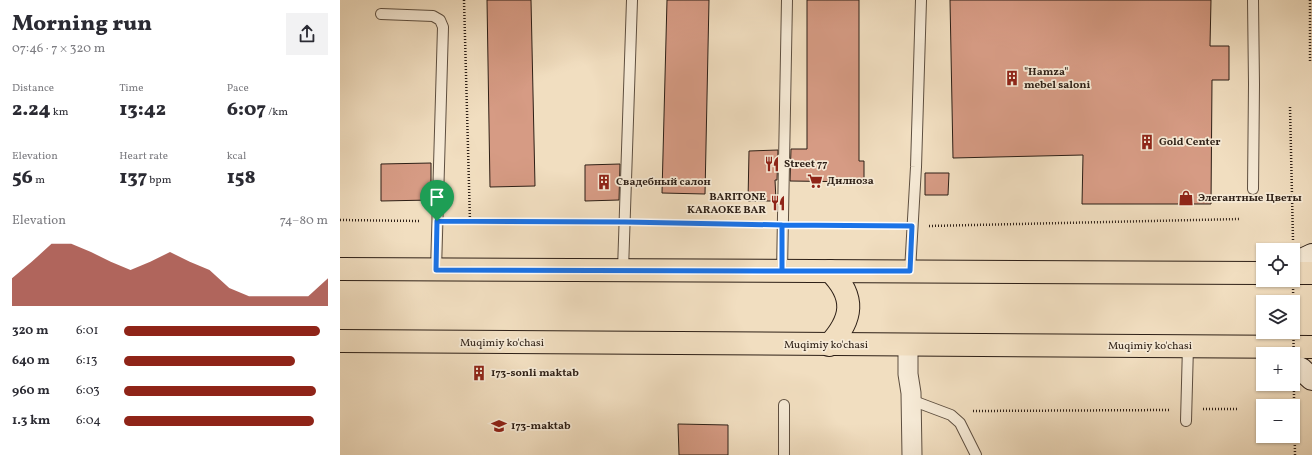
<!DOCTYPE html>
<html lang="en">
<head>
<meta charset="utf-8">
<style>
	body { margin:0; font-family:Vollkorn,serif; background:#f2f2f3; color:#2b2b33; height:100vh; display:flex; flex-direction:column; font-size:15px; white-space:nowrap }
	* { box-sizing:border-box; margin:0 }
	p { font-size:13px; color:#7c7c81 }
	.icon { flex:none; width:22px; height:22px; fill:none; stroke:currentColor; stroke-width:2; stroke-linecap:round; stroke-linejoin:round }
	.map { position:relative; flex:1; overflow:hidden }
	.details { display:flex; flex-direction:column; background:#fff; width:340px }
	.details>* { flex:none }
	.fabs { position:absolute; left:916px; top:243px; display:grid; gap:8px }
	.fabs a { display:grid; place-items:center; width:44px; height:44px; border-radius:0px; background:#fff; box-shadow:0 1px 3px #0004; font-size:20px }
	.pin { position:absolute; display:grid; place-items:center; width:34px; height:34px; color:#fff; margin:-41px -17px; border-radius:50% 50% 50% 0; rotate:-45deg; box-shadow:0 0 4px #0007 }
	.pin .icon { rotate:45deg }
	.round { display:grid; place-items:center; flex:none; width:42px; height:42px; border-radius:0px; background:#f2f2f3 }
	.overview { display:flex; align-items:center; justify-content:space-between; height:68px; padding:0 12px }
	h1 { font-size:22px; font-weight:800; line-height:30px }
	.figures { display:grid; grid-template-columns:repeat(3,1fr); gap:6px; height:68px; padding:4px 12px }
	.figures div { display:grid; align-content:center }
	.figures b { font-size:20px; font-weight:800 }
	.figures small { font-size:11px; font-weight:400 }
	.figures p { font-size:11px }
	.chart { height:112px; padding:8px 12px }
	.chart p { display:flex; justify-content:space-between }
	.chart svg { width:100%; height:72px; margin-top:4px; fill:#8f2418; opacity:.7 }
	ul { padding:0 12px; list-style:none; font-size:13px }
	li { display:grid; grid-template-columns:64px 48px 1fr; align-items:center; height:30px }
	li i { height:10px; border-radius:5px; background:#8f2418 }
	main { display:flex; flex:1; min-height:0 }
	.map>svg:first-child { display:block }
</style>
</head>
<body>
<main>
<section class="details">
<div class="overview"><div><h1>Morning run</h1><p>07:46 · 7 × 320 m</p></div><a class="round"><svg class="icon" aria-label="share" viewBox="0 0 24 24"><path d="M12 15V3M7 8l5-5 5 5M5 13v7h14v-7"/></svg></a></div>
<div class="figures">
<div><p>Distance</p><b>2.24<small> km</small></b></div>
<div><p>Time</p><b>13:42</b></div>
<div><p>Pace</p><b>6:07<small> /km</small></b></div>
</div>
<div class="figures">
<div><p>Elevation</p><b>56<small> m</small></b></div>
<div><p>Heart rate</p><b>137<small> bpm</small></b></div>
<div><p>kcal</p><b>158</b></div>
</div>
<div class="chart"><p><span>Elevation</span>74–80 m</p>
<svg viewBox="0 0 160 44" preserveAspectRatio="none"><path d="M0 44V27L10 17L20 6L30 6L40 11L50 17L60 22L70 17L80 11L90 17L100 22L110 33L120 38L130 38L140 38L150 38L160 27V44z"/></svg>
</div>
<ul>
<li><b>320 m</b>6:01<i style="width:96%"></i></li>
<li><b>640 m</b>6:13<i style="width:84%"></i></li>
<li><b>960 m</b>6:03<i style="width:94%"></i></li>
<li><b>1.3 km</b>6:04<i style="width:93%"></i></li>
</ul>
</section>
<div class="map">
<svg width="972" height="455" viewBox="0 0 972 455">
	<rect width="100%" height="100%" fill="#f1dec0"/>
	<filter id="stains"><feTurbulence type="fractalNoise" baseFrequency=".005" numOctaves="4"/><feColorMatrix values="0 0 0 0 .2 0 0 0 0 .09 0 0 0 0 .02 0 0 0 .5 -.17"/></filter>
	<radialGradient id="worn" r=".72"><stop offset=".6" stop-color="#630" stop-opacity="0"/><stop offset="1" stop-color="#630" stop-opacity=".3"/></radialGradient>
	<g fill="#d69b84" stroke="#2d1f16">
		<polygon points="147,0 191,0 195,186 150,187"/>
		<polygon points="327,0 369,0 365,194 322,193"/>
		<polygon points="467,0 519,0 519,161 524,161 524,182 450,181 451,149 467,149"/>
		<polygon points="610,0 871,0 870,46 889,46 889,80 872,80 871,204 742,204 743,155 613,158"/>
		<polygon points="438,150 437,180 435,180 436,201 408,201 409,151"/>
		<polygon points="91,163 91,200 41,201 41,164"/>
		<polygon points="280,164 279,200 245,201 245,165"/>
		<polygon points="585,173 609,173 608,195 585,195"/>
		<polygon points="338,424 388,425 388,455 339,455"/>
	</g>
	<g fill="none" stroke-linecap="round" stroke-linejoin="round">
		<g stroke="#5e4f40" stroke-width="12">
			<g id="lane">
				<polyline points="913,0 914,84 913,189"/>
				<polyline points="41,14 93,16 100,20 103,27 96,270"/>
				<polyline points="283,270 292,0"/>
				<polyline points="442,271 447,0"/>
				<polyline points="570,271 576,167 581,0"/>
				<polyline points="571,400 611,415 620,423 636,455"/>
				<polyline points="444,405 444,455"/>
				<polyline points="846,421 848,346"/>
			</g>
		</g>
		<g stroke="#5e4f40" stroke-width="21">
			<polyline id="street" points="568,345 568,374 571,393 572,455"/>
		</g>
		<g stroke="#2d1f16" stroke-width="24">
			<g id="secondary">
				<polyline points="953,264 972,255"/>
				<polyline points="953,365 961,369 972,379"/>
			</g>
		</g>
		<g stroke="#2d1f16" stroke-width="24">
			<g id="primary">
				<polyline points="0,269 923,273"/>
				<polyline points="953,273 972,273"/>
				<polyline points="0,341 972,347"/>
				<path d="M 489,345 C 513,319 516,297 490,271"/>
			</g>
		</g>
		<g stroke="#2d1f16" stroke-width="2.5" stroke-dasharray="1 2" stroke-linecap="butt">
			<polyline points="124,0 130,222"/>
			<polyline points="970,61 970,0"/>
			<polyline points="950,107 953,240"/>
			<polyline points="0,220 80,221"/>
			<polyline points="115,222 268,222"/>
			<polyline points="301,222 426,224"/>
			<polyline points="459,225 556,226"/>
			<polyline points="589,226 900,219"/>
			<polyline points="954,397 955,455"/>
			<polyline points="863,409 897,409"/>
			<polyline points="633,411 830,410"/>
		</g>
		<use href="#lane" stroke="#f6ead6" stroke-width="10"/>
		<use href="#street" stroke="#f6ead6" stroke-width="19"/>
		<use href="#secondary" stroke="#f6ead6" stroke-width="22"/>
		<use href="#primary" stroke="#f1dec0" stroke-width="22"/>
		<polyline stroke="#2d1f16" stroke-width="2.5" stroke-dasharray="1 2" stroke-linecap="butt" points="953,280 954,397"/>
	</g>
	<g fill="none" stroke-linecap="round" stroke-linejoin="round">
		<g stroke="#fff" stroke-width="8">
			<polyline id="route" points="97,221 285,222 442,225 442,271 570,271 572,226 442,225 442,271 96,270 97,221"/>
		</g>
		<use href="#route" stroke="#1a73e8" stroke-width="5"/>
	</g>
	<defs>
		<g id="building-bare" transform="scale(1.2)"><path d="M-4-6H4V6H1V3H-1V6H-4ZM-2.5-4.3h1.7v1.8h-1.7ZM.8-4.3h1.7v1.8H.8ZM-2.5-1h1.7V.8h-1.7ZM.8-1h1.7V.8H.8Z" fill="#8f2418" stroke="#f6ead6" stroke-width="2.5" paint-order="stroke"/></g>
		<g id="restaurant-bare" transform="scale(1.2)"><path d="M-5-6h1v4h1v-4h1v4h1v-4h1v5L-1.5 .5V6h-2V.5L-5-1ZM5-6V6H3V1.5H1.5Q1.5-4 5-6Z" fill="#8f2418" stroke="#f6ead6" stroke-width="2.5" paint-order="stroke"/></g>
		<g id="supermarket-bare" transform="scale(1.2)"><path d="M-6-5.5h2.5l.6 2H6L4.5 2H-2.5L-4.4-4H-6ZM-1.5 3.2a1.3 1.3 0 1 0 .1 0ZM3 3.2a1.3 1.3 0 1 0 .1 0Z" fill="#8f2418" stroke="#f6ead6" stroke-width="2.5" paint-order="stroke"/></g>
		<g id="shop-bare" transform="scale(1.2)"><path d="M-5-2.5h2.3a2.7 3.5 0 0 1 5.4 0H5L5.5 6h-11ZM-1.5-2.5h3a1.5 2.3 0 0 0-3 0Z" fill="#8f2418" stroke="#f6ead6" stroke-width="2.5" paint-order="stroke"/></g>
		<g id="school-bare" transform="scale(1.2)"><path d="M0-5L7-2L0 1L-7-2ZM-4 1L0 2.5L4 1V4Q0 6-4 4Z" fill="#8f2418" stroke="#f6ead6" stroke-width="2.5" paint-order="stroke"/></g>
	</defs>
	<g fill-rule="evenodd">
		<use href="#building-bare" x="672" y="78"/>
		<use href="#building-bare" x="807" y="142"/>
		<use href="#restaurant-bare" x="432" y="164"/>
		<use href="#supermarket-bare" x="475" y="181"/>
		<use href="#building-bare" x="264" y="182"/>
		<use href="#shop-bare" x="846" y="198"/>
		<use href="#restaurant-bare" x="438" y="203"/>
		<use href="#building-bare" x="139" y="373"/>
		<use href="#school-bare" x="159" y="426"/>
	</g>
	<g text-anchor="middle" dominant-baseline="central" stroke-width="3.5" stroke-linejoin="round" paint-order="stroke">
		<g font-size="11" font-weight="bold" fill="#2d1f16" stroke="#f6ead6" text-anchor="start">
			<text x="684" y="72">"Hamza"<tspan x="684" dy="13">mebel saloni</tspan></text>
			<text x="819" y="142">Gold Center</text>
			<text x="444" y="164">Street 77</text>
			<text x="487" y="181">Дилноза</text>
			<text x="276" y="182">Свадебный салон</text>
			<text x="426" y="197" text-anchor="end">BARITONE<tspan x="426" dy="13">KARAOKE BAR</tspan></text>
			<text x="858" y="198">Элегантные Цветы</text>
			<text x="151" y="373">173-sonli maktab</text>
			<text x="171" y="426">173-maktab</text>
		</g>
		<g font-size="11" fill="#2d1f16" stroke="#f6ead6">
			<text x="162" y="343">Muqimiy ko'chasi</text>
			<text x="486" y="345">Muqimiy ko'chasi</text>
			<text x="810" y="346">Muqimiy ko'chasi</text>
		</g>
	</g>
	<rect width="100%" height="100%" filter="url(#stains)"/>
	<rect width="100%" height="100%" fill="url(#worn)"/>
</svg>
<div class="fabs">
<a><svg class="icon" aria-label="locate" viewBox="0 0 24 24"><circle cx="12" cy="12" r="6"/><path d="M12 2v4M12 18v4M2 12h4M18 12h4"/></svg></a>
<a><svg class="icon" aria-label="layers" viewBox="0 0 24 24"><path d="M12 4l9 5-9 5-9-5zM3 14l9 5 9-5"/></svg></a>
<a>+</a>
<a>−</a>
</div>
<div class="pin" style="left:97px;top:221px;background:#1e9e55"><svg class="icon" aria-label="arrive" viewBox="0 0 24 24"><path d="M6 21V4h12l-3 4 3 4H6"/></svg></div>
</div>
</main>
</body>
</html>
